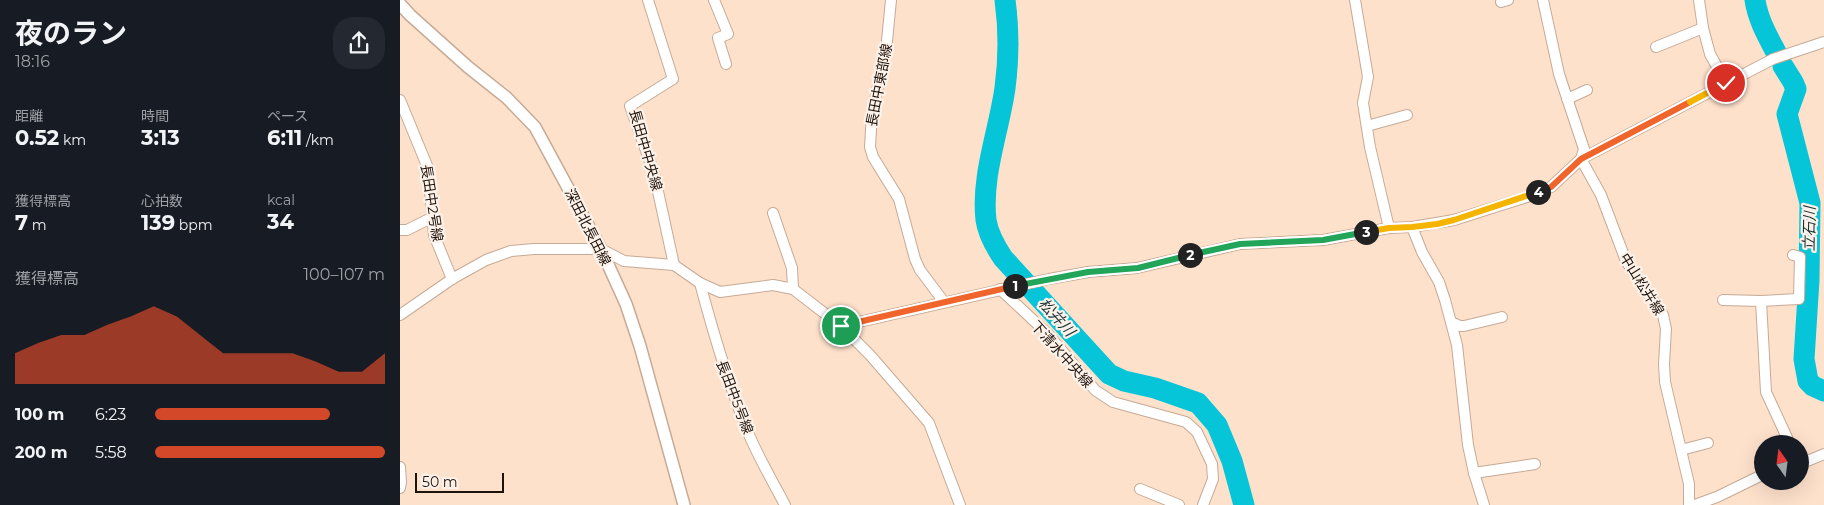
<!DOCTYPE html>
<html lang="ja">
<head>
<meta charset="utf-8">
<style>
	body { margin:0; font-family:Montserrat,"Noto Sans JP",sans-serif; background:#242831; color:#f1f3f6; height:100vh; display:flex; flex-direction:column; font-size:19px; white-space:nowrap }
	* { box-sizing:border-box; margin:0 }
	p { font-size:16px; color:#9ea1a6 }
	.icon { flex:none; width:28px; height:28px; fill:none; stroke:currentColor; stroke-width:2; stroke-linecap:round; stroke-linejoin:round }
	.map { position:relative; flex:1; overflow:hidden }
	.panel { display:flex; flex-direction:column; background:#171b24; width:400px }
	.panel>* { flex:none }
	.needle { width:32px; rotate:346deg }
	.fabs { position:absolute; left:1354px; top:435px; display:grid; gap:10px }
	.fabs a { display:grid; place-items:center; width:55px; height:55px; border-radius:50%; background:#171b24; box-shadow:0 5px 20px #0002; font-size:25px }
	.scale { position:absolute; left:15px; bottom:12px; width:89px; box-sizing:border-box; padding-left:5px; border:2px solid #1d130c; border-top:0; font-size:14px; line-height:18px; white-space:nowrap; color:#1d130c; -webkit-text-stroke:4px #fdf2e9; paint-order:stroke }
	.pin { position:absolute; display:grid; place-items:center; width:42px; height:42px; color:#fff; margin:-21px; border:2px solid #fff; border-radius:50%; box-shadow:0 1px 5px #0007 }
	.km { position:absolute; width:25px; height:25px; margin:-12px; border-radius:50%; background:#222; color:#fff; font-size:14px; line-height:25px; text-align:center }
	.round { display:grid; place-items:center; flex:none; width:52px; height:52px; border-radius:20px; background:#242831 }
	.head { display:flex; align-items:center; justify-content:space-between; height:85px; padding:0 15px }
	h1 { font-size:28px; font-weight:700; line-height:38px }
	.figures { display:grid; grid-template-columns:repeat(3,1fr); gap:8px; height:85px; padding:5px 15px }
	.figures div { display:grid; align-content:center }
	.figures b { font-size:21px; font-weight:700 }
	.figures small { font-size:14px; font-weight:400 }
	.figures p { font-size:14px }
	.chart { height:140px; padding:10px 15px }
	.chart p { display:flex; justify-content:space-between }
	.chart svg { width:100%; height:90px; margin-top:5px; fill:#d24829; opacity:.7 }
	ul { padding:0 15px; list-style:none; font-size:16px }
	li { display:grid; grid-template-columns:80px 60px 1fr; align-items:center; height:38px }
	li i { height:12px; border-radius:6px; background:#d24829 }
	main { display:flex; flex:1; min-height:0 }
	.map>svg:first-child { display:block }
</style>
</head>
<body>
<main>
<section class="panel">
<div class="head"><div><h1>夜のラン</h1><p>18:16</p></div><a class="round"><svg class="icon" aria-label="share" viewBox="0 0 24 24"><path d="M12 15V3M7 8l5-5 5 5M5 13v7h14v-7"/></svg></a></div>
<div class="figures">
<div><p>距離</p><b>0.52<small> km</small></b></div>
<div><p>時間</p><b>3:13</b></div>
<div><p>ペース</p><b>6:11<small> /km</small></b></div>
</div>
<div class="figures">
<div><p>獲得標高</p><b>7<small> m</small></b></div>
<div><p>心拍数</p><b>139<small> bpm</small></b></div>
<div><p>kcal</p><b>34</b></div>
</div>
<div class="chart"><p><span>獲得標高</span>100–107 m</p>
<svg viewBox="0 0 160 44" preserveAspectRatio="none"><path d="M0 44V29L10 24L20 20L30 20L40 15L50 11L60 6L70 11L80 20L90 29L100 29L110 29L120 29L130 33L140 38L150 38L160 29V44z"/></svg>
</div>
<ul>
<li><b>100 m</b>6:23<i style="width:76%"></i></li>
<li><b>200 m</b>5:58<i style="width:100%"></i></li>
</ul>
</section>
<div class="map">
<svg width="1424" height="505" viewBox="0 0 1424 505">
	<rect width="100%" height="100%" fill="#fee1cb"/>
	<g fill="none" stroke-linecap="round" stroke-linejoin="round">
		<g stroke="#06c5d9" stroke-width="21">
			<path d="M 605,0 C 609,29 609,58 605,88 C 599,131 581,176 586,220 C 588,234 595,246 603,258 L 709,374 L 724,381 L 755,388 L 798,403 L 817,425 L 832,461 L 844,505"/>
			<path d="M 1355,0 C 1358,20 1368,37 1377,54"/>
			<polyline points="1383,66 1393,82 1396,89 1387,114 1410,203 1409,280 1404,359 1408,381 1413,386 1424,391"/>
		</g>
		<g stroke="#c6aa96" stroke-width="12">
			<g id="minor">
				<polyline points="248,0 273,79 230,106 254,173 274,265"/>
				<polyline points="314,0 328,34 318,38 326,64"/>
				<polyline points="491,0 486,51 472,113 470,147 473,157 499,199 515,259 520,270 544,302"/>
				<polyline points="955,0 968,77 963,103 970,147 989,228"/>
				<polyline points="1143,0 1159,74 1184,149 1181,159 1201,195 1226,261 1263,315 1266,329 1264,364 1265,382 1289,484 1289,505"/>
				<polyline points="1299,0 1303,28 1310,54 1326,83"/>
				<polyline points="1101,2 1108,0"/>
				<polyline points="1256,47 1303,28"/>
				<polyline points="1167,99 1187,90"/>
				<polyline points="0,100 28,168 34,235 52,279"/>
				<polyline points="967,126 1007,115"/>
				<polyline points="373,213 392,268 393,289"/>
				<polyline points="1012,227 1022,252 1039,282 1045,300 1057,345 1068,445 1074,473 1084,505"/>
				<polyline points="0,230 7,230 33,217"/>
				<path d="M 300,283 C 314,336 329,387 350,437 C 360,460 373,482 385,505"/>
				<polyline points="600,289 648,334 695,390 713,402 786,422 797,432 812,464 813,479 803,505"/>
				<polyline points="1323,300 1361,301"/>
				<polyline points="0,315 52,279 86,260 111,251 134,249 201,249 224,261 274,265 300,283 320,292 373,285 393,289 441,326 470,355 529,423 560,505"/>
				<polyline points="1051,322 1060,326 1064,326 1102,317"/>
				<polyline points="441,326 649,279 688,272 737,268 840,244 923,240 989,228 1012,227 1054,220 1133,195 1151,187 1181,159 1373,59 1424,42"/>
				<polyline points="1390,444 1366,392 1361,301 1399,299 1400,257 1393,255"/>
				<polyline points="1281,450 1308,443"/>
				<polyline points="1400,464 1424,454"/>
				<polyline points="0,467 1,482 0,488"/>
				<polyline points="1074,473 1135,464"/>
				<polyline points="740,489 779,505"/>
				<polyline points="1295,505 1317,497 1362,475"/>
			</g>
		</g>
		<g stroke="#c6aa96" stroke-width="14">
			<polyline id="tertiary" points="0,4 10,15 68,67 107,98 135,127 201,249 226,304 240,346 284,505"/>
		</g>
		<use href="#minor" stroke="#fff" stroke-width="10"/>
		<use href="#tertiary" stroke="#fff" stroke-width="11"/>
	</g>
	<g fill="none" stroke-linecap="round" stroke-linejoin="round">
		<g stroke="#fff" stroke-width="10">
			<polyline id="split-1" points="441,326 615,286"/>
		</g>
		<g stroke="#fff" stroke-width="10">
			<polyline id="split-2" points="615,286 688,272 738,268 790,255"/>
		</g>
		<g stroke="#fff" stroke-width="10">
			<polyline id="split-3" points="790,255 840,244 923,240 966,232"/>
		</g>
		<g stroke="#fff" stroke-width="10">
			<polyline id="split-4" points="966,232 989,228 1012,227 1037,224 1054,220 1138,192"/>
		</g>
		<g stroke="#fff" stroke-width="10">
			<polyline id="split-5" points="1138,192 1151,187 1181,159 1290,102"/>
		</g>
		<g stroke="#fff" stroke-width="10">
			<polyline id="split-6" points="1290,102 1326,83"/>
		</g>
		<use href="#split-1" stroke="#f0652b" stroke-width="6"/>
		<use href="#split-2" stroke="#22a559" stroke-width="6"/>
		<use href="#split-3" stroke="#22a559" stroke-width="6"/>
		<use href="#split-4" stroke="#f5b400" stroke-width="6"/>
		<use href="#split-5" stroke="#f0652b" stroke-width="6"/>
		<use href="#split-6" stroke="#f5b400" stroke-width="6"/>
	</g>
	<g text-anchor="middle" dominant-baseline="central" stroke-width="4.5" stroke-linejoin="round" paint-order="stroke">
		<g font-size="14" fill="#1d130c" stroke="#fdf2e9">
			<text transform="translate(479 85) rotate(-79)">長田中東部線</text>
			<text transform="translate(246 150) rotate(74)">長田中中央線</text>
			<text transform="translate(32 203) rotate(81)">長田中2号線</text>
			<text transform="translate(188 227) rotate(63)">深田北長田線</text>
			<text transform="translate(1242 284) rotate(58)">中山松井線</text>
			<text transform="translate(662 354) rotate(48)">下清水中央線</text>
			<text transform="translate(335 397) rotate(69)">長田中5号線</text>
		</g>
		<g font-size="15" font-style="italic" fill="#193236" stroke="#fdf2e9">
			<text transform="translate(1409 229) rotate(-89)">立石川</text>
			<text transform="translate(657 317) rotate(48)">松井川</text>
		</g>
	</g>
</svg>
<div class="fabs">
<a><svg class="needle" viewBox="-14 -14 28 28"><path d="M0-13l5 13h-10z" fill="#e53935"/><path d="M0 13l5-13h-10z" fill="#9ea1a6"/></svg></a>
</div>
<div class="scale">50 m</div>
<div class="pin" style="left:441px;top:326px;background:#1e9e55"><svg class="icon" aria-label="arrive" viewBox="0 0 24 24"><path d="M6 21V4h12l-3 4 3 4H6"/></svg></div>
<div class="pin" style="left:1326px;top:83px;background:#d93025"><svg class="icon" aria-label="check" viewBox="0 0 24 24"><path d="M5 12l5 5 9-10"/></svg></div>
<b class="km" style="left:615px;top:286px">1</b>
<b class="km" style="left:790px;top:255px">2</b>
<b class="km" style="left:966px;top:232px">3</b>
<b class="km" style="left:1138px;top:192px">4</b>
</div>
</main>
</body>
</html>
